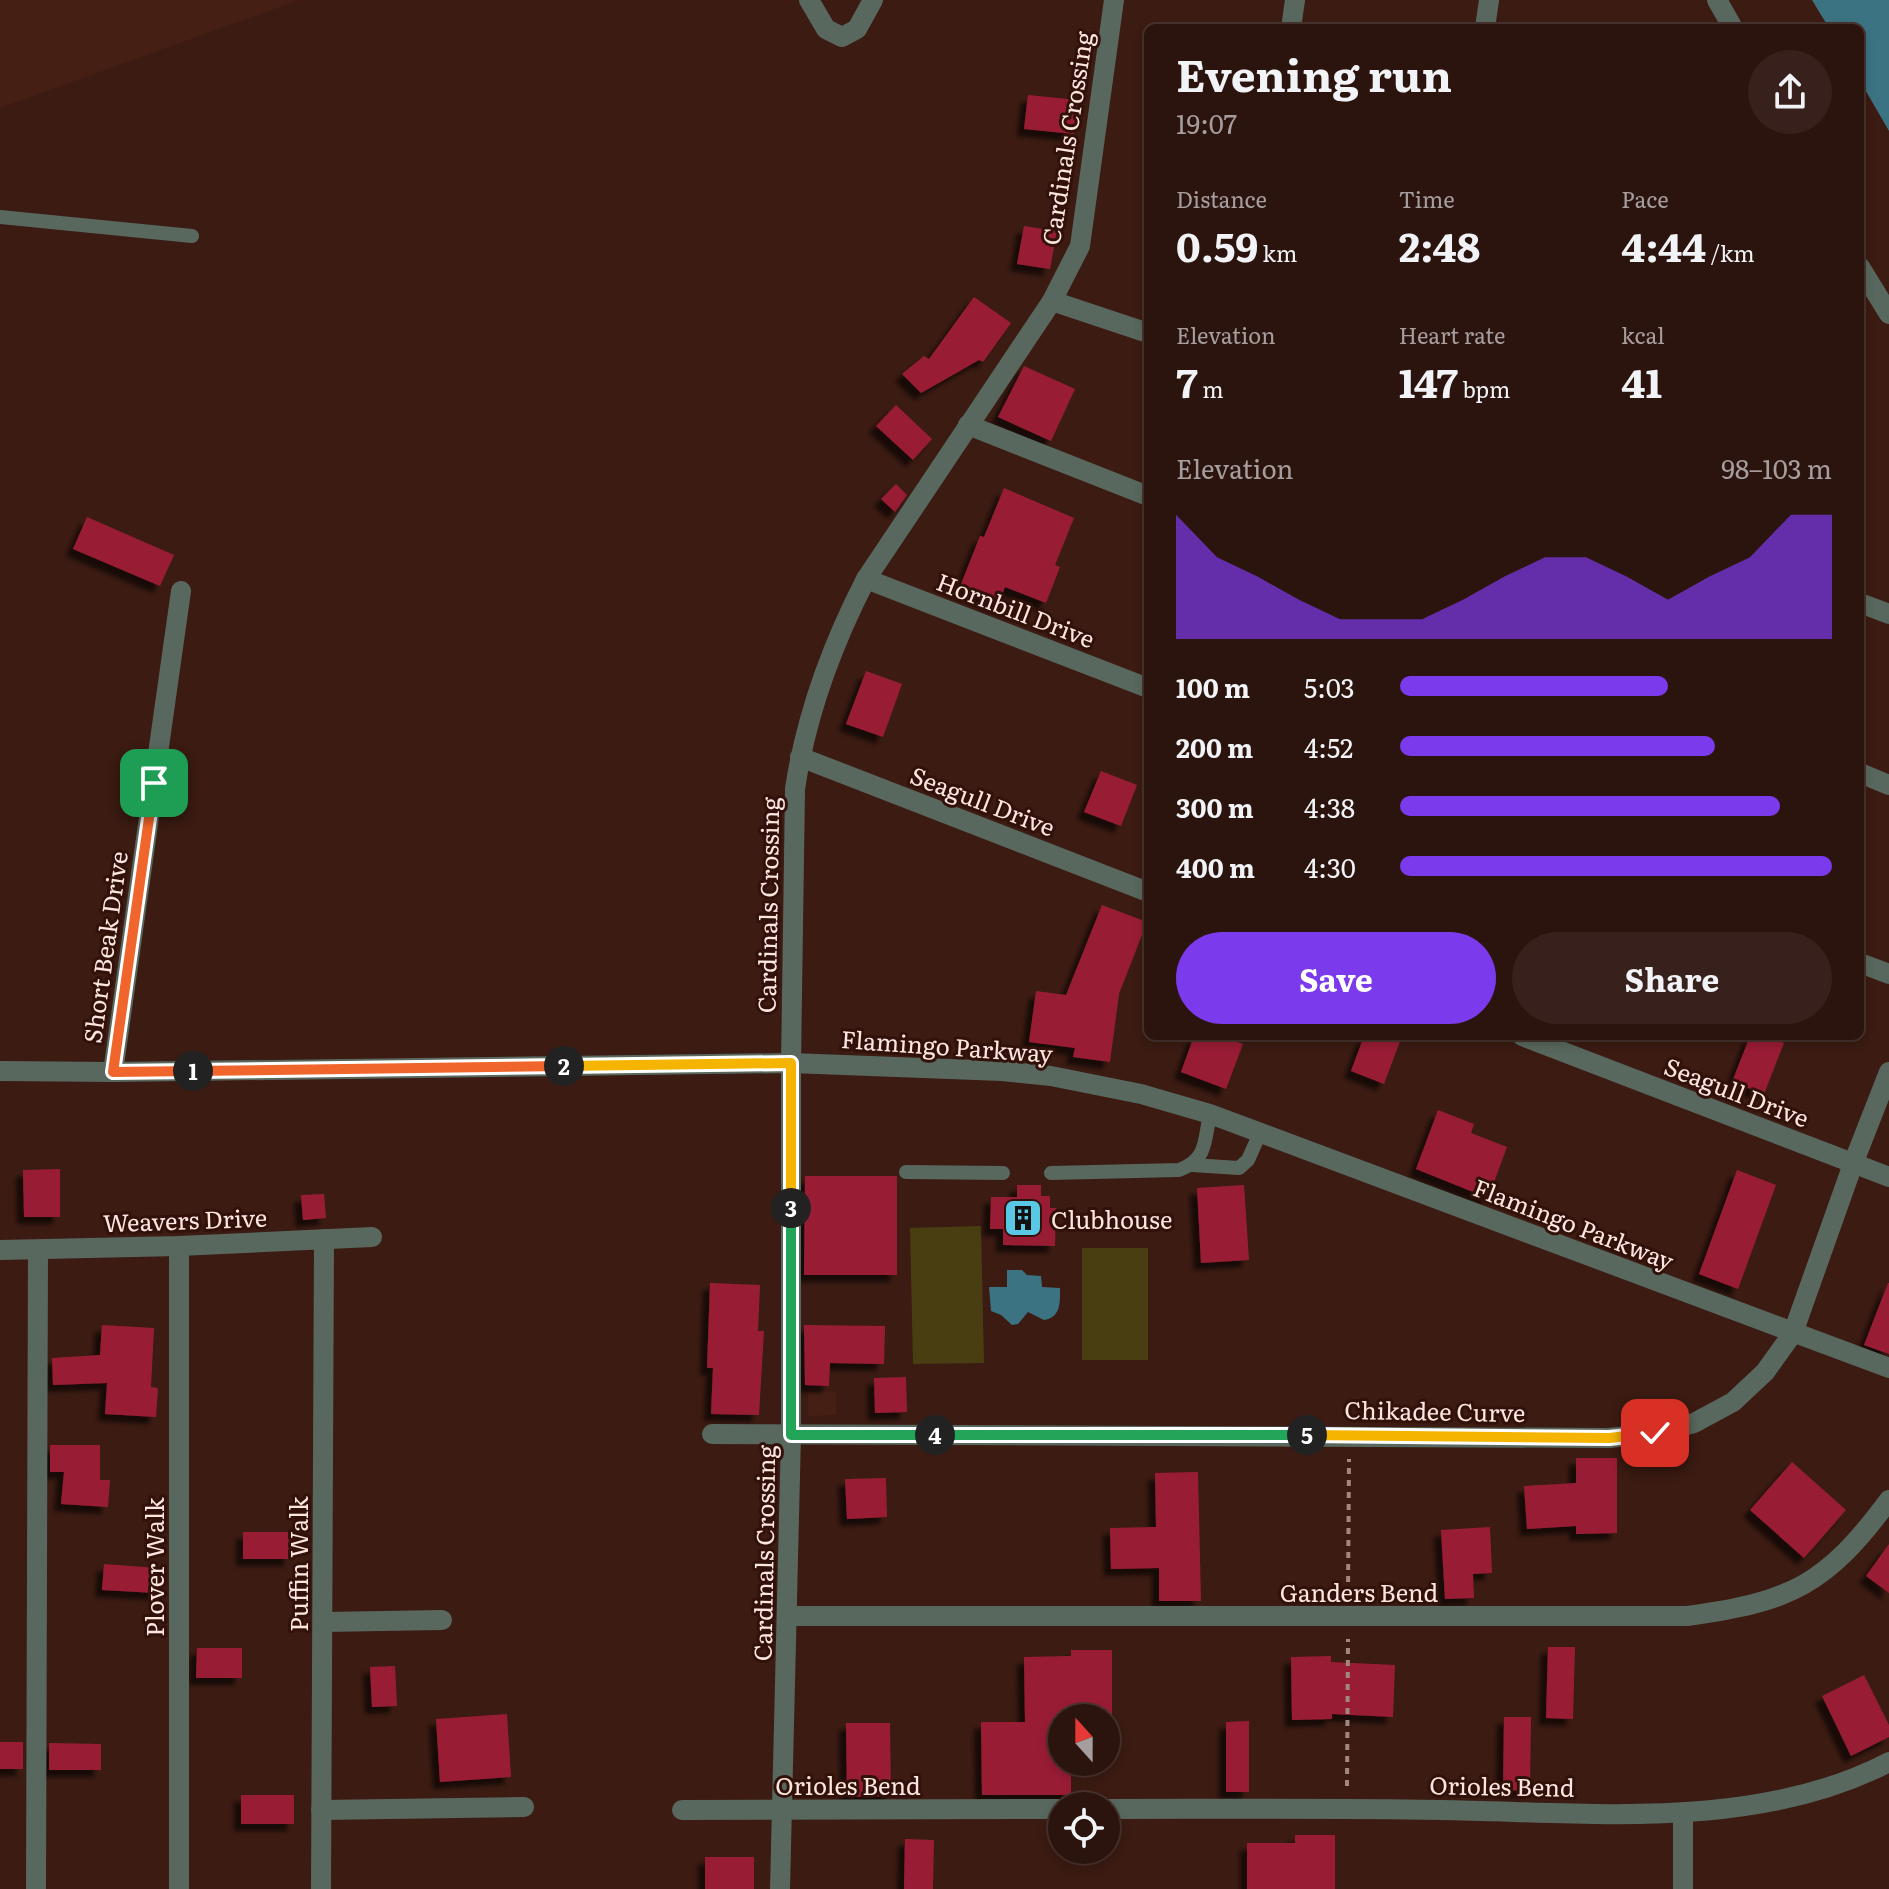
<!DOCTYPE html>
<html lang="en">
<head>
<meta charset="utf-8">
<style>
	body { margin:0; font-family:Literata,serif; background:#38211c; color:#f1f3f6; height:100vh; display:flex; flex-direction:column; font-size:30px; white-space:nowrap }
	* { box-sizing:border-box; margin:0 }
	p { font-size:26px; color:#a69e9e }
	.icon { flex:none; width:44px; height:44px; fill:none; stroke:currentColor; stroke-width:2; stroke-linecap:round; stroke-linejoin:round }
	.map { position:relative; flex:1; overflow:hidden }
	.sheet { position:absolute; left:1144px; top:24px; width:720px; height:1016px; display:flex; flex-direction:column; background:#2c140e; border-radius:12px; box-shadow:0 4px 12px #0003,0 0 0 2px #48332e }
	.sheet>* { flex:none }
	.needle { width:52px; rotate:339deg }
	.buttons { position:absolute; left:1048px; top:1704px; display:grid; gap:16px }
	.buttons a { display:grid; place-items:center; width:72px; height:72px; border-radius:50%; background:#2c140e; box-shadow:0 4px 12px #0003,0 0 0 2px #48332e; font-size:40px }
	.pin { position:absolute; display:grid; place-items:center; width:68px; height:68px; color:#fff; margin:-34px; border-radius:16px; box-shadow:0 4px 12px #0006 }
	.km { position:absolute; width:40px; height:40px; margin:-20px; border-radius:50%; background:#222; color:#fff; font-size:22px; line-height:40px; text-align:center }
	.round { display:grid; place-items:center; flex:none; width:84px; height:84px; border-radius:42px; background:#38211c }
	.overview { display:flex; align-items:center; justify-content:space-between; height:136px; padding:0 32px }
	h1 { font-size:44px; font-weight:700; line-height:60px }
	.stats { display:grid; grid-template-columns:repeat(3,1fr); gap:12px; height:136px; padding:8px 32px }
	.stats div { display:grid; align-content:center }
	.stats b { font-size:40px; font-weight:700 }
	.stats small { font-size:22px; font-weight:400 }
	.stats p { font-size:22px }
	.chart { height:224px; padding:16px 32px }
	.chart p { display:flex; justify-content:space-between }
	.chart svg { width:100%; height:144px; margin-top:8px; fill:#7c3aed; opacity:.7 }
	.cta { display:flex; gap:16px; margin-top:auto; padding:16px 32px }
	.cta a { flex:1; height:92px; border-radius:48px; background:#7c3aed; color:#fff; font-size:32px; font-weight:700; line-height:92px; text-align:center }
	.cta a+a { background:#38211c; color:#f1f3f6 }
	ul { padding:0 32px; list-style:none; font-size:26px }
	li { display:grid; grid-template-columns:128px 96px 1fr; align-items:center; height:60px }
	li i { height:20px; border-radius:10px; background:#7c3aed }
	.map>svg:first-child { display:block }
</style>
</head>
<body>
<div class="map">
<svg width="1889" height="1889" viewBox="0 0 1889 1889">
	<defs>
		<filter id="shadow"><feDropShadow dx="-7" dy="7" stdDeviation="2" flood-color="#0009"/></filter>
	</defs>
	<rect width="100%" height="100%" fill="#3b1b12"/>
	<g fill="#461f14">
		<polygon points="0,0 299,0 0,108"/>
		<polygon points="836,1391 836,1415 808,1416 808,1392"/>
	</g>
	<g fill="#483e12">
		<polygon points="981,1226 984,1363 913,1364 910,1228"/>
		<rect x="1082" y="1248" width="66" height="112"/>
	</g>
	<g fill="#3c7382">
		<polygon points="1812,0 1889,0 1889,131 1860,81 1860,28 1829,28"/>
		<path d="M 1007,1270 L 1022,1270 L 1027,1275 L 1041,1276 L 1042,1287 L 1060,1288 C 1060,1303 1061,1317 1044,1320 L 1028,1312 L 1018,1324 L 1012,1325 L 1001,1315 L 991,1311 L 989,1287 L 1007,1287 Z"/>
	</g>
	<g fill="#991e35" filter="url(#shadow)">
		<polygon points="1028,95 1078,100 1074,134 1024,129"/>
		<polygon points="1024,226 1057,231 1050,269 1017,264"/>
		<polygon points="974,297 1011,323 983,362 979,360 921,393 902,374 924,356 929,359"/>
		<polygon points="1024,366 1075,389 1051,441 998,417"/>
		<polygon points="896,405 932,439 913,460 876,426"/>
		<polygon points="896,484 907,495 895,512 881,499"/>
		<polygon points="1004,488 1074,518 1055,565 1060,567 1046,603 1005,587 998,605 959,589 980,536 984,537"/>
		<polygon points="87,517 174,555 160,586 73,549"/>
		<polygon points="866,671 902,684 883,737 846,724"/>
		<polygon points="1101,771 1137,785 1121,826 1084,812"/>
		<polygon points="1102,905 1147,922 1119,994 1110,1062 1073,1057 1075,1048 1029,1042 1036,991 1066,995"/>
		<polygon points="1194,1036 1221,1036 1243,1044 1226,1089 1181,1072"/>
		<polygon points="1364,1036 1402,1036 1384,1084 1351,1071"/>
		<polygon points="1750,1036 1767,1036 1784,1043 1764,1094 1732,1082"/>
		<polygon points="1438,1110 1474,1124 1471,1133 1507,1147 1488,1198 1416,1169"/>
		<polygon points="60,1169 60,1217 24,1217 23,1170"/>
		<polygon points="1737,1170 1776,1185 1738,1289 1699,1274"/>
		<polygon points="805,1176 897,1176 897,1275 804,1275"/>
		<polygon points="1017,1185 1041,1185 1041,1196 1050,1196 1050,1208 1056,1208 1055,1246 1003,1245 1003,1229 990,1229 991,1197 1017,1197"/>
		<polygon points="1244,1185 1249,1260 1201,1263 1197,1188"/>
		<polygon points="324,1194 326,1218 303,1220 301,1195"/>
		<polygon points="710,1283 760,1285 758,1331 764,1331 759,1415 711,1414 713,1368 707,1368"/>
		<polygon points="1888,1283 1889,1283 1889,1354 1864,1345"/>
		<polygon points="102,1325 154,1328 151,1387 158,1388 156,1417 105,1414 107,1383 53,1385 52,1358 100,1355"/>
		<polygon points="804,1325 885,1326 884,1364 830,1363 829,1386 805,1385"/>
		<polygon points="906,1377 907,1412 875,1413 874,1378"/>
		<polygon points="50,1445 100,1445 100,1480 110,1480 108,1507 61,1504 64,1472 50,1472"/>
		<polygon points="1576,1458 1617,1458 1617,1533 1576,1534 1576,1526 1527,1529 1524,1486 1576,1483"/>
		<polygon points="1792,1462 1846,1510 1804,1558 1750,1510"/>
		<polygon points="1198,1472 1201,1601 1159,1601 1159,1568 1111,1569 1110,1528 1156,1527 1155,1473"/>
		<polygon points="886,1478 887,1517 847,1519 845,1479"/>
		<polygon points="1490,1527 1492,1573 1473,1574 1474,1598 1445,1599 1441,1530"/>
		<polygon points="243,1532 290,1532 291,1559 243,1559"/>
		<polygon points="1889,1544 1889,1593 1866,1576"/>
		<polygon points="104,1564 158,1568 156,1593 102,1590"/>
		<polygon points="1548,1647 1575,1647 1573,1719 1546,1718"/>
		<polygon points="197,1648 242,1648 242,1678 196,1678"/>
		<polygon points="1071,1650 1112,1650 1112,1718 1062,1718 1062,1762 1071,1762 1071,1795 982,1795 981,1722 1025,1722 1024,1657 1071,1656"/>
		<polygon points="1331,1656 1331,1662 1395,1665 1393,1717 1332,1714 1332,1719 1292,1720 1291,1657"/>
		<polygon points="395,1666 397,1706 372,1707 370,1667"/>
		<polygon points="1864,1675 1889,1725 1889,1737 1851,1756 1822,1696"/>
		<polygon points="507,1714 511,1777 440,1782 436,1719"/>
		<polygon points="1504,1717 1531,1717 1530,1791 1503,1790"/>
		<polygon points="1249,1721 1249,1792 1226,1792 1226,1722"/>
		<polygon points="846,1723 890,1723 891,1796 847,1797"/>
		<rect x="0" y="1742" width="23" height="27"/>
		<polygon points="49,1743 101,1744 101,1770 49,1770"/>
		<rect x="241" y="1795" width="53" height="29"/>
		<polygon points="1295,1835 1335,1835 1335,1889 1247,1889 1247,1843 1295,1843"/>
		<polygon points="905,1839 934,1840 933,1889 904,1889"/>
		<rect x="705" y="1857" width="49" height="32"/>
	</g>
	<g fill="none" stroke-linecap="round" stroke-linejoin="round">
		<g stroke="#a2877f" stroke-width="4" stroke-dasharray="6 6" stroke-linecap="butt">
			<polyline points="1348,1594 1349,1459"/>
			<polyline points="1347,1786 1348,1639"/>
		</g>
		<g stroke="#59685e" stroke-width="14">
			<polyline points="0,217 192,236"/>
			<polyline points="1192,1165 1239,1168 1248,1160 1260,1133"/>
			<polyline points="906,1172 1003,1173"/>
			<path d="M 1051,1173 L 1179,1170 C 1208,1159 1204,1141 1210,1114"/>
		</g>
		<g stroke="#59685e" stroke-width="20">
			<polyline points="809,0 826,29 842,37 857,29 873,0"/>
			<polyline points="1717,0 1733,28"/>
			<polyline points="1291,28 1295,0"/>
			<polyline points="1485,28 1489,0"/>
			<polyline points="1860,267 1889,314"/>
			<polyline points="1052,301 1148,333"/>
			<polyline points="968,425 1148,496"/>
			<polyline points="866,579 1148,688"/>
			<polyline points="1860,603 1889,614"/>
			<polyline points="800,757 1148,892"/>
			<polyline points="1860,773 1889,785"/>
			<polyline points="1860,963 1889,974"/>
			<polyline points="1522,1036 1889,1177"/>
			<polyline points="0,1071 113,1072 791,1063 1002,1071 1051,1076 1141,1094 1210,1114 1889,1368"/>
			<polyline points="113,1072 181,591"/>
			<polyline points="179,1246 179,1889"/>
			<polyline points="0,1250 179,1246 372,1237"/>
			<polyline points="712,1434 1609,1438 1655,1433 1694,1423 1733,1402 1765,1372 1793,1333 1853,1164 1889,1072"/>
			<path d="M 788,1616 L 1687,1616 C 1791,1602 1826,1585 1889,1500"/>
			<polyline points="323,1622 442,1620"/>
			<path d="M 1106,1809 C 1218,1809 1329,1808 1441,1810 C 1587,1812 1755,1832 1889,1762"/>
			<polyline points="321,1810 524,1807"/>
			<polyline points="682,1810 1062,1809"/>
			<polyline points="36,1889 38,1250"/>
			<polyline points="321,1889 324,1239"/>
			<path d="M 780,1889 L 791,1435 L 791,1063 L 795,789 C 806,715 832,645 866,579 L 1052,301 L 1080,246 L 1114,0"/>
			<polyline points="1683,1889 1683,1813"/>
		</g>
	</g>
	<g fill="none" stroke-linecap="round" stroke-linejoin="round">
		<g stroke="#fff" stroke-width="16">
			<polyline id="split-1" points="154,783 113,1072 193,1071"/>
		</g>
		<g stroke="#fff" stroke-width="16">
			<polyline id="split-2" points="193,1071 564,1066"/>
		</g>
		<g stroke="#fff" stroke-width="16">
			<polyline id="split-3" points="564,1066 791,1063 791,1208"/>
		</g>
		<g stroke="#fff" stroke-width="16">
			<polyline id="split-4" points="791,1208 791,1435 935,1435"/>
		</g>
		<g stroke="#fff" stroke-width="16">
			<polyline id="split-5" points="935,1435 1307,1435"/>
		</g>
		<g stroke="#fff" stroke-width="16">
			<polyline id="split-6" points="1307,1435 1609,1438 1655,1433"/>
		</g>
		<use href="#split-1" stroke="#f0652b" stroke-width="10"/>
		<use href="#split-2" stroke="#f0652b" stroke-width="10"/>
		<use href="#split-3" stroke="#f5b400" stroke-width="10"/>
		<use href="#split-4" stroke="#22a559" stroke-width="10"/>
		<use href="#split-5" stroke="#22a559" stroke-width="10"/>
		<use href="#split-6" stroke="#f5b400" stroke-width="10"/>
	</g>
	<defs>
		<g id="building-square" transform="scale(2)"><rect x="-9" y="-9" width="18" height="18" rx="4" fill="#58c8e4" stroke="#311109"/><path d="M-4-6H4V6H1V3H-1V6H-4ZM-2.5-4.3h1.7v1.8h-1.7ZM.8-4.3h1.7v1.8H.8ZM-2.5-1h1.7V.8h-1.7ZM.8-1h1.7V.8H.8Z" fill="#111"/></g>
	</defs>
	<g fill-rule="evenodd">
		<use href="#building-square" x="1023" y="1218"/>
	</g>
	<g text-anchor="middle" dominant-baseline="central" stroke-width="6" stroke-linejoin="round" paint-order="stroke">
		<g font-size="24" fill="#fde6e0" stroke="#311109">
			<text transform="translate(1066 138) rotate(-81)">Cardinals Crossing</text>
			<text transform="translate(1016 609) rotate(21)">Hornbill Drive</text>
			<text transform="translate(983 800) rotate(21)">Seagull Drive</text>
			<text transform="translate(767 905) rotate(-89)">Cardinals Crossing</text>
			<text transform="translate(104 947) rotate(-82)">Short Beak Drive</text>
			<text transform="translate(947 1045) rotate(4)">Flamingo Parkway</text>
			<text transform="translate(1737 1091) rotate(21)">Seagull Drive</text>
			<text transform="translate(185 1219) rotate(-2)">Weavers Drive</text>
			<text transform="translate(1574 1223) rotate(21)">Flamingo Parkway</text>
			<text transform="translate(1435 1410) rotate(1)">Chikadee Curve</text>
			<text transform="translate(763 1553) rotate(-89)">Cardinals Crossing</text>
			<text transform="translate(297 1564) rotate(-90)">Puffin Walk</text>
			<text transform="translate(153 1567) rotate(-90)">Plover Walk</text>
			<text x="1359" y="1591">Ganders Bend</text>
			<text x="848" y="1784">Orioles Bend</text>
			<text transform="translate(1502 1785) rotate(1)">Orioles Bend</text>
		</g>
		<g font-size="24" fill="#fde6e0" stroke="#311109" text-anchor="start">
			<text x="1051" y="1218">Clubhouse</text>
		</g>
	</g>
</svg>
<div class="buttons">
<a><svg class="needle" viewBox="-14 -14 28 28"><path d="M0-13l5 13h-10z" fill="#e53935"/><path d="M0 13l5-13h-10z" fill="#a69e9e"/></svg></a>
<a><svg class="icon" aria-label="locate" viewBox="0 0 24 24"><circle cx="12" cy="12" r="6"/><path d="M12 2v4M12 18v4M2 12h4M18 12h4"/></svg></a>
</div>
<div class="pin" style="left:154px;top:783px;background:#1e9e55"><svg class="icon" aria-label="arrive" viewBox="0 0 24 24"><path d="M6 21V4h12l-3 4 3 4H6"/></svg></div>
<div class="pin" style="left:1655px;top:1433px;background:#d93025"><svg class="icon" aria-label="check" viewBox="0 0 24 24"><path d="M5 12l5 5 9-10"/></svg></div>
<b class="km" style="left:193px;top:1071px">1</b>
<b class="km" style="left:564px;top:1066px">2</b>
<b class="km" style="left:791px;top:1208px">3</b>
<b class="km" style="left:935px;top:1435px">4</b>
<b class="km" style="left:1307px;top:1435px">5</b>
<section class="sheet">
<div class="overview"><div><h1>Evening run</h1><p>19:07</p></div><a class="round"><svg class="icon" aria-label="share" viewBox="0 0 24 24"><path d="M12 15V3M7 8l5-5 5 5M5 13v7h14v-7"/></svg></a></div>
<div class="stats">
<div><p>Distance</p><b>0.59<small> km</small></b></div>
<div><p>Time</p><b>2:48</b></div>
<div><p>Pace</p><b>4:44<small> /km</small></b></div>
</div>
<div class="stats">
<div><p>Elevation</p><b>7<small> m</small></b></div>
<div><p>Heart rate</p><b>147<small> bpm</small></b></div>
<div><p>kcal</p><b>41</b></div>
</div>
<div class="chart"><p><span>Elevation</span>98–103 m</p>
<svg viewBox="0 0 160 44" preserveAspectRatio="none"><path d="M0 44V6L10 19L20 25L30 32L40 38L50 38L60 38L70 32L80 25L90 19L100 19L110 25L120 32L130 25L140 19L150 6L160 6V44z"/></svg>
</div>
<ul>
<li><b>100 m</b>5:03<i style="width:62%"></i></li>
<li><b>200 m</b>4:52<i style="width:73%"></i></li>
<li><b>300 m</b>4:38<i style="width:88%"></i></li>
<li><b>400 m</b>4:30<i style="width:100%"></i></li>
</ul>
<div class="cta"><a>Save</a><a>Share</a></div>
</section>
</div>
</body>
</html>
